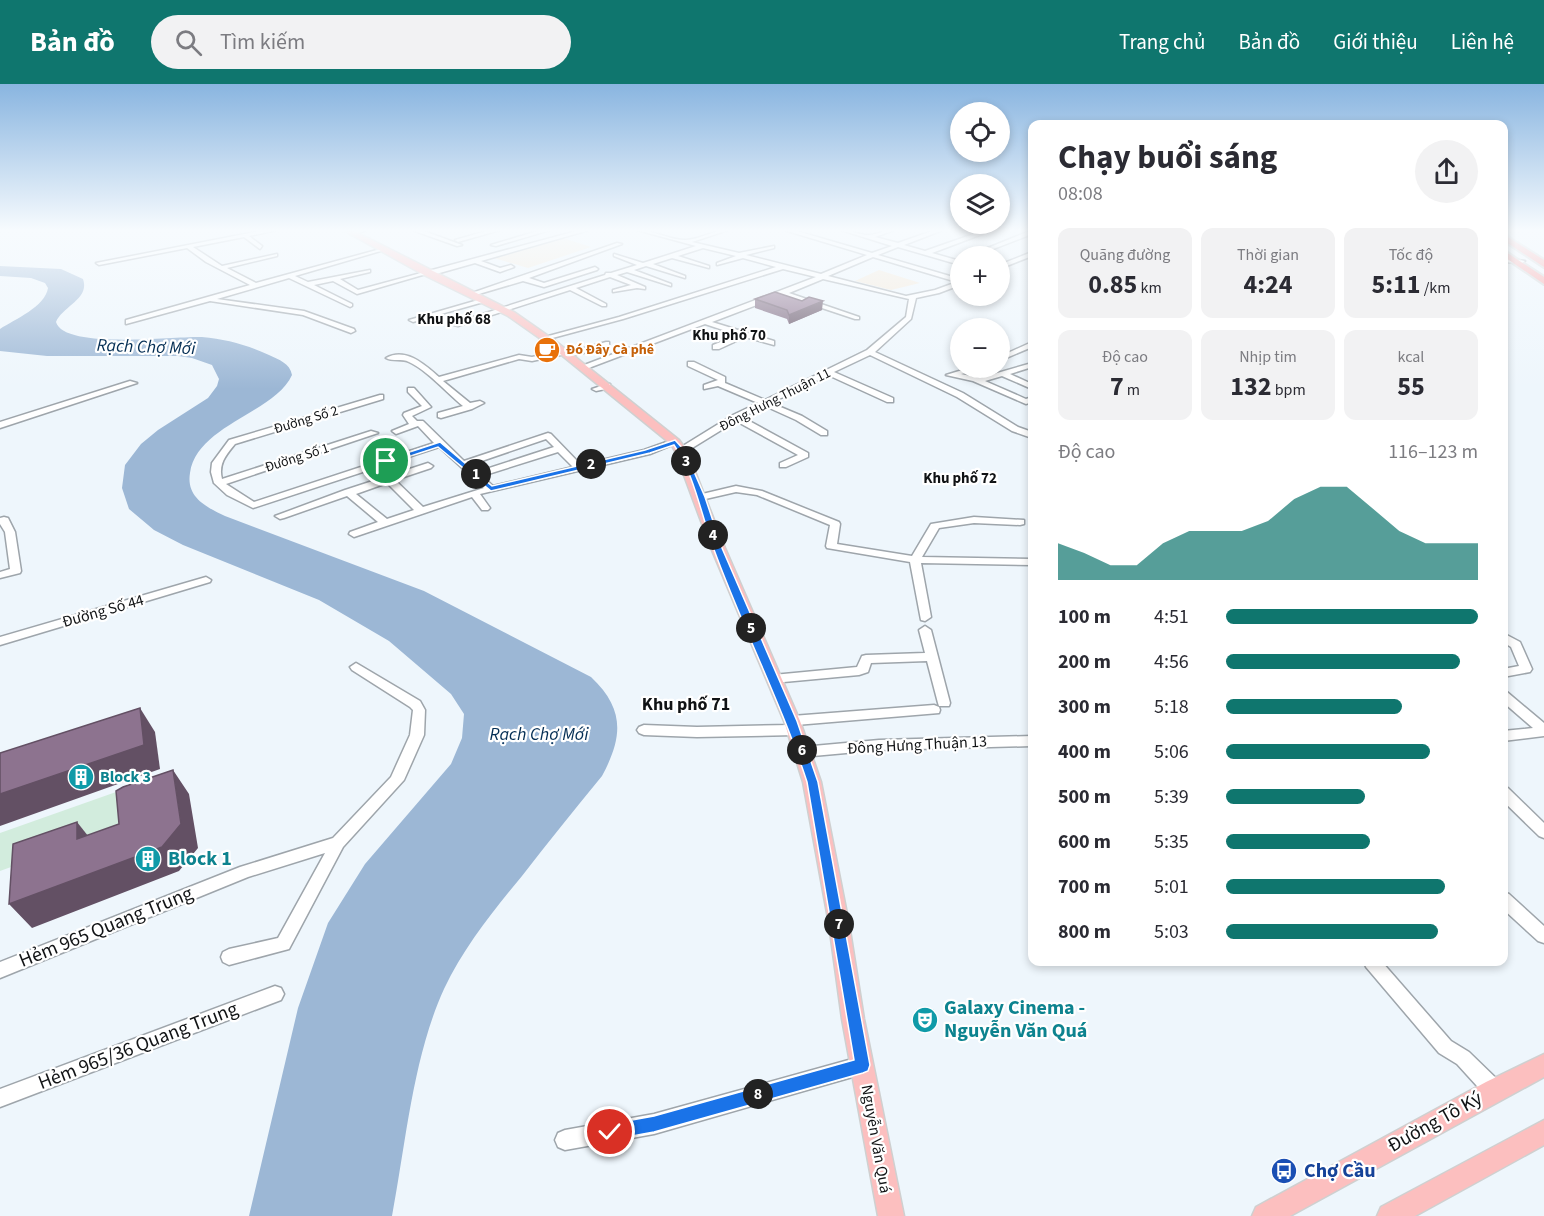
<!DOCTYPE html>
<html lang="vi">
<head>
<meta charset="utf-8">
<style>
	body { margin:0; font-family:"Source Sans 3",sans-serif; background:#f2f2f3; color:#2b2b33; height:100vh; display:flex; flex-direction:column; font-size:22px; white-space:nowrap }
	* { box-sizing:border-box; margin:0 }
	p { font-size:20px; color:#7c7c81 }
	.icon { flex:none; width:33px; height:33px; fill:none; stroke:currentColor; stroke-width:2; stroke-linecap:round; stroke-linejoin:round }
	.map { position:relative; flex:1; overflow:hidden }
	.sheet { position:absolute; left:1028px; top:36px; width:480px; height:846px; display:flex; flex-direction:column; background:#fff; border-radius:12px; box-shadow:0 3px 9px #0003 }
	.sheet>* { flex:none }
	.controls { position:absolute; left:950px; top:18px; display:grid; gap:12px }
	.controls a { display:grid; place-items:center; width:60px; height:60px; border-radius:50%; background:#fff; box-shadow:0 3px 9px #0003; font-size:30px }
	.pin { position:absolute; display:grid; place-items:center; width:51px; height:51px; color:#fff; margin:-26px; border:3px solid #fff; border-radius:50%; box-shadow:0 2px 6px #0007 }
	.km { position:absolute; width:30px; height:30px; margin:-15px; border-radius:50%; background:#222; color:#fff; font-size:16px; line-height:30px; text-align:center }
	.round { display:grid; place-items:center; flex:none; width:63px; height:63px; border-radius:32px; background:#f2f2f3 }
	.head { display:flex; align-items:center; justify-content:space-between; height:102px; padding:0 30px }
	h1 { font-size:33px; font-weight:700; line-height:45px }
	.figures { display:grid; grid-template-columns:repeat(3,1fr); gap:9px; height:102px; padding:6px 30px }
	.figures div { display:grid; align-content:center; border-radius:12px; background:#f2f2f3; text-align:center }
	.figures b { font-size:26px; font-weight:700 }
	.figures small { font-size:16px; font-weight:400 }
	.figures p { font-size:16px }
	.chart { height:168px; padding:12px 30px }
	.chart p { display:flex; justify-content:space-between }
	.chart svg { width:100%; height:108px; margin-top:6px; fill:#0f766e; opacity:.7 }
	ul { padding:0 30px; list-style:none; font-size:20px }
	li { display:grid; grid-template-columns:96px 72px 1fr; align-items:center; height:45px }
	li i { height:15px; border-radius:8px; background:#0f766e }
	header { display:flex; align-items:center; gap:36px; box-sizing:border-box; height:84px; padding:0 30px; background:#0f766e; color:#fff }
	header strong { font-size:28px }
	nav { display:flex; gap:33px; margin-inline-start:auto; font-size:21px }
	.search { width:420px; height:54px; background:#f2f2f3; display:flex; align-items:center; gap:15px; box-sizing:border-box; padding:0 21px; border-radius:33px; color:#7c7c81; font-size:22px }
	.map>svg:first-child { display:block }
</style>
</head>
<body>
<header>
<strong>Bản đồ</strong>
<div class="search"><svg class="icon" aria-label="search" viewBox="0 0 24 24"><circle cx="10" cy="10" r="6"/><path d="M15 15l6 6"/></svg>Tìm kiếm</div>
<nav><a>Trang chủ</a><a>Bản đồ</a><a>Giới thiệu</a><a>Liên hệ</a></nav>
</header>
<div class="map">
<svg width="1544" height="1132" viewBox="0 0 1544 1132">
	<rect width="100%" height="100%" fill="#eef6fc"/>
	<g fill="#f6e8d5">
		<polygon points="563,154 591,163 528,184 494,174"/>
		<polygon points="879,186 920,199 891,206 855,197"/>
	</g>
	<polygon fill="#d2ecdd" points="116,708 121,708 125,739 116,745 0,787 0,749"/>
	<path fill="#9cb7d5" d="M 0,182 L 61,185 L 83,195 C 90,215 63,222 56,238 C 64,266 175,252 202,253 C 226,255 247,261 269,271 C 279,276 290,279 292,291 C 275,329 197,341 190,389 C 186,413 206,423 225,432 L 424,507 L 591,593 C 625,625 623,653 602,692 C 575,725 548,758 522,792 C 493,827 464,863 444,905 C 413,973 406,1058 392,1132 L 249,1132 L 298,924 L 328,839 L 365,780 L 451,680 L 462,654 L 464,630 L 451,610 L 389,557 L 319,516 L 183,461 L 154,446 L 129,425 L 122,404 L 125,381 L 141,360 L 158,346 L 208,314 L 217,302 L 219,295 L 212,281 L 192,274 L 178,272 L 47,272 L 0,267 L 0,245 C 15,235 45,223 48,204 L 45,199 L 31,194 L 0,192 Z"/>
	<g fill="none" stroke-linecap="round" stroke-linejoin="round">
		<g stroke="#9ea5ab" stroke-width="3">
			<g id="minor">
				<polygon points="265,146 277,146 249,152 262,162 260,165 244,153 193,163 222,182 277,170 277,172 227,184 256,199 384,164 384,166 295,192 308,198 370,186 370,188 340,195 358,206 580,146 589,146 481,177 500,184 511,181 514,183 500,188 475,179 429,192 426,190 357,210 333,197 314,201 352,220 352,222 350,223 289,194 217,215 304,227 354,245 355,247 351,249 303,231 210,217 126,240 126,236 250,201 206,178 187,164 99,181 96,179"/>
				<polygon points="357,146 367,146 352,151 349,149"/>
				<polygon points="412,146 421,146 462,161 457,162"/>
				<polygon points="490,146 500,146 458,158 455,156"/>
				<polygon points="541,146 550,146 496,162 491,161"/>
				<path d="M 637,146 C 654,146 669,156 685,156 C 699,156 713,146 728,146 L 692,158 L 739,169 L 774,162 L 774,164 L 746,171 L 821,190 L 867,171 L 784,146 L 793,146 L 872,169 L 892,162 L 841,146 C 851,146 861,152 870,151 C 878,150 885,146 894,146 L 875,153 L 898,159 L 935,146 L 943,146 L 904,161 L 925,167 L 985,146 L 993,146 L 932,169 L 960,177 L 960,181 L 898,163 L 878,171 L 960,195 L 960,201 L 939,209 L 916,214 L 911,235 L 875,268 L 963,309 L 1018,343 L 1032,348 L 1032,354 L 1012,347 L 957,313 L 870,271 L 834,288 L 893,314 L 893,318 L 887,318 L 828,291 L 771,319 L 802,332 L 827,347 L 827,351 L 821,351 L 796,336 L 765,322 L 742,333 L 808,369 L 808,373 L 786,383 L 780,383 L 780,379 L 798,371 L 736,337 L 684,369 L 678,369 L 678,365 L 733,331 L 758,319 L 718,302 L 704,305 L 704,301 L 718,296 L 688,282 L 688,278 L 694,278 L 725,293 L 725,299 L 765,316 L 867,266 L 906,233 L 909,215 L 823,195 L 789,209 L 859,233 L 859,235 L 855,235 L 783,211 L 712,238 L 774,257 L 774,261 L 745,253 L 719,265 L 713,265 L 713,261 L 738,251 L 705,240 L 586,285 L 579,283 L 816,193 L 783,185 L 623,235 L 545,256 L 541,254 L 619,233 L 776,183 L 743,174 L 717,181 L 717,179 L 736,172 L 703,164 L 678,172 L 709,182 L 709,184 L 672,174 L 653,180 L 685,192 L 685,194 L 646,182 L 634,186 L 671,200 L 671,202 L 627,188 L 617,191 L 645,203 L 645,205 L 637,204 L 613,208 L 613,206 L 631,201 L 610,193 L 576,204 L 606,220 L 606,222 L 602,222 L 570,206 L 458,242 L 451,240 L 605,191 L 606,189 L 611,189 L 637,181 L 614,172 L 614,170 L 643,179 L 696,162 ZM 873,173 L 957,198 L 935,206 L 906,212 L 828,192 Z"/>
				<polygon points="1032,146 1032,150 975,172 968,172"/>
				<polygon points="617,159 622,160 529,194 544,199 595,183 598,185 597,186 544,203 523,197 472,212 469,210"/>
				<polygon points="1032,168 1032,172 999,185 999,181"/>
				<polygon points="1503,174 1525,177 1522,179 1503,178"/>
				<polygon points="485,214 488,216 487,217 413,238 409,236"/>
				<path d="M 606,258 L 609,258 L 609,262 L 568,273 L 565,270 L 532,277 L 519,275 L 443,297 L 470,319 L 480,317 L 484,319 L 472,325 L 441,334 L 438,333 L 438,329 L 463,322 C 447,309 427,286 409,278 C 402,274 393,278 386,274 C 406,263 425,281 439,293 L 519,271 L 532,273 L 564,266 L 567,269 Z"/>
				<polygon points="1032,258 1032,263 999,277 999,273"/>
				<polygon points="1032,279 1032,283 1010,290 1032,300 1032,305 1002,292 985,297 1026,315 1032,313 1032,318 1026,320 973,297 946,291 969,284 980,284 979,286 961,290 980,294"/>
				<polygon points="130,297 137,299 0,344 0,338"/>
				<polygon points="607,300 610,300 610,304 596,307 592,305"/>
				<path d="M 408,304 L 414,304 L 431,323 L 412,332 L 417,337 L 423,337 L 464,377 L 548,349 L 551,350 L 581,381 L 644,366 L 675,355 L 679,358 L 650,370 L 480,410 L 490,424 L 488,426 L 482,426 L 472,413 L 354,453 L 349,450 L 350,448 L 378,438 L 347,412 L 284,434 L 280,435 L 275,432 L 345,406 L 428,379 L 433,382 L 431,384 L 395,396 L 423,423 L 484,404 L 439,363 L 253,424 L 227,411 L 214,399 L 211,388 L 212,379 L 229,356 L 380,311 L 383,311 L 383,315 L 235,360 C 226,371 218,380 222,395 L 371,347 L 378,349 L 226,400 L 254,418 L 434,359 L 418,342 L 396,350 L 392,347 L 409,340 L 403,331 L 404,329 L 422,322 L 408,308 ZM 546,355 L 554,363 L 477,388 L 470,381 ZM 558,368 L 573,383 L 493,402 L 482,392 ZM 387,399 L 414,426 L 387,435 L 356,410 Z"/>
				<polygon points="736,402 762,407 839,438 840,440 837,460 912,472 931,440 974,433 1024,436 1024,440 1020,441 974,439 939,444 922,473 1032,475 1032,481 921,479 931,533 925,537 921,536 910,478 827,464 826,462 830,441 757,411 736,408 701,416 696,413 698,411"/>
				<polygon points="4,433 8,434 15,448 21,487 20,489 0,494 0,488 10,485 5,448 0,440 0,434"/>
				<polygon points="206,493 211,496 210,498 0,561 0,553"/>
				<polygon points="925,542 931,546 950,619 949,622 939,622 938,619 927,577 871,579 868,588 859,591 773,599 767,595 773,591 857,583 862,572 866,571 925,569 919,546"/>
				<polygon points="1503,549 1520,558 1532,585 1530,588 1503,593 1503,585 1519,582 1511,563 1503,558"/>
				<polygon points="356,579 420,617 425,626 424,651 404,696 343,763 289,865 229,881 223,878 221,873 223,868 229,865 278,854 325,769 248,793 0,894 0,878 240,783 333,754 391,693 410,651 413,626 410,623 352,586 350,583"/>
				<polygon points="1503,607 1507,608 1544,639 1544,652 1503,657 1503,647 1533,644 1503,618"/>
				<polygon points="934,621 939,623 940,626 939,629 796,641 800,643 802,646 800,649 795,651 697,653 644,651 639,649 637,646 639,643 644,641 697,643 791,641 785,637 787,634 792,632"/>
				<polygon points="1032,652 1032,662 879,666 802,673 797,672 795,668 797,664 802,663 879,656"/>
				<polygon points="1503,703 1508,704 1544,739 1544,754 1539,752 1503,717"/>
				<polygon points="1503,808 1509,810 1544,842 1544,859 1538,857 1503,825"/>
				<polygon points="1364,878 1382,878 1451,957 1469,968 1501,999 1503,1006 1501,1013 1494,1015 1487,1013 1457,980 1439,969 1366,883"/>
				<polygon points="275,902 281,904 284,910 281,916 0,1023 0,1005"/>
				<polygon points="863,972 869,975 872,981 869,987 863,990 654,1050 565,1066 558,1063 555,1056 558,1049 565,1046 654,1030"/>
			</g>
		</g>
		<g stroke="#cfd0d0" stroke-width="3">
			<g id="major">
				<polygon points="343,146 352,146 514,228 554,256 679,356 687,367 725,464 800,637 821,698 849,840 864,935 904,1132 878,1132 842,935 829,840 803,698 784,637 711,464 675,367 671,360 548,260 508,232 426,192"/>
				<polygon points="1544,970 1544,993 1290,1132 1252,1132 1256,1123 1486,998"/>
				<polygon points="1544,1036 1544,1061 1415,1132 1377,1132 1381,1123"/>
			</g>
		</g>
		<g stroke="#cfd0d0" stroke-width="4">
			<g id="highway">
				<polygon points="1503,150 1544,176 1544,183 1503,156"/>
				<polygon points="1503,166 1544,193 1544,200 1503,172"/>
			</g>
		</g>
		<use href="#minor" fill="#fff" fill-rule="evenodd"/>
		<use href="#major" fill="#fcbfbf" fill-rule="evenodd"/>
		<use href="#highway" fill="#fa9595" fill-rule="evenodd"/>
	</g>
	<polygon fill="#79637b" points="755,215 822,226 789,240 787,235 755,224"/>
	<g fill="#635064">
		<polygon points="823,217 822,226 789,240 789,231"/>
		<polygon points="140,624 155,648 160,685 0,742 0,710"/>
		<polygon points="173,686 189,710 198,764 179,787 32,844 9,820 181,740"/>
		<polygon points="77,738 96,762 77,755"/>
	</g>
	<g fill="#8d738f" stroke="#635064" stroke-width="1.5">
		<polygon points="775,208 802,217 809,213 823,217 789,231 787,226 755,215"/>
		<polygon points="140,624 144,661 0,710 0,669"/>
		<polygon points="173,686 181,740 162,763 9,820 13,760 77,738 77,755 119,740 116,707 123,703"/>
	</g>
	<linearGradient id="sky" x2="0" y2="1"><stop stop-color="#89b5e0"/><stop offset="0.48" stop-color="#f7fbfe"/><stop offset="1" stop-color="#f7fbfe" stop-opacity="0"/></linearGradient>
	<rect width="1544" height="305" fill="url(#sky)"/>
	<path fill="#1a73e8" stroke="#fff" stroke-width="1.5" d="M 675,356 L 685,367 L 705,413 L 722,464 L 797,637 L 818,698 L 870,981 L 868,987 L 863,989 L 654,1048 L 610,1056 L 604,1054 L 602,1048 L 604,1043 L 610,1040 L 654,1032 L 854,976 L 807,698 C 781,618 742,543 713,463 C 701,430 694,390 674,361 L 650,369 L 491,407 L 438,363 L 389,379 L 382,377 L 440,358 L 492,402 L 645,366 Z"/>
	<defs>
		<g id="cafe-disc" transform="scale(1.35)"><circle r="9.5" fill="#e8710a" stroke="#fff"/><path d="M-5.5-4.5H6V0H3Q3 3.5 0 3.5H-2.5Q-5.5 3.5-5.5 0ZM3-3.2v2h1.7v-2ZM-6 4.5H4V6H-6Z" fill="#fff"/></g>
		<g id="building-disc" transform="scale(1.35)"><circle r="9.5" fill="#0f9aa8" stroke="#fff"/><path d="M-4-6H4V6H1V3H-1V6H-4ZM-2.5-4.3h1.7v1.8h-1.7ZM.8-4.3h1.7v1.8H.8ZM-2.5-1h1.7V.8h-1.7ZM.8-1h1.7V.8H.8Z" fill="#fff"/></g>
		<g id="theatre-disc" transform="scale(1.35)"><circle r="9.5" fill="#0f9aa8" stroke="#fff"/><path d="M-5-5.5Q0-4 5-5.5V0Q5 5 0 6Q-5 5-5 0ZM-3.3-2.5H-1v1.5H-3.3ZM1-2.5H3.3v1.5H1ZM-2.8 1Q0 5.5 2.8 1Z" fill="#fff"/></g>
		<g id="bus-disc" transform="scale(1.35)"><circle r="9.5" fill="#1a4fb4" stroke="#fff"/><path d="M-5-6H5V4H4V6H2V4H-2V6H-4V4H-5ZM-3.5-4V0h7V-4ZM-3.5 1.2v1.5H-2V1.2ZM2 1.2v1.5H3.5V1.2Z" fill="#fff"/></g>
	</defs>
	<g fill-rule="evenodd">
		<use href="#cafe-disc" x="547" y="266"/>
		<use href="#building-disc" x="81" y="693"/>
		<use href="#building-disc" x="148" y="775"/>
		<use href="#theatre-disc" x="925" y="936"/>
		<use href="#bus-disc" x="1284" y="1087"/>
	</g>
	<g text-anchor="middle" dominant-baseline="central" stroke-width="4.5" stroke-linejoin="round" paint-order="stroke">
		<g font-size="14" font-weight="bold" fill="#c56008" stroke="#fff" text-anchor="start">
			<text x="566" y="266">Đó Đây Cà phê</text>
		</g>
		<g font-size="14" fill="#111315" stroke="#fff">
			<text transform="translate(775 316) rotate(-27)">Đông Hưng Thuận 11</text>
			<text transform="translate(306 336) rotate(-17)">Đường Số 2</text>
			<text transform="translate(297 374) rotate(-18)">Đường Số 1</text>
		</g>
		<g font-size="15" font-weight="bold" fill="#111315" stroke="#fff">
			<text x="454" y="235">Khu phố 68</text>
			<text x="729" y="251">Khu phố 70</text>
			<text x="960" y="394">Khu phố 72</text>
		</g>
		<g font-size="16" fill="#111315" stroke="#fff">
			<text transform="translate(103 527) rotate(-16)">Đường Số 44</text>
			<text transform="translate(917 661) rotate(-3)">Đông Hưng Thuận 13</text>
			<text transform="translate(876 1055) rotate(80)">Nguyễn Văn Quá</text>
		</g>
		<g font-size="16" font-weight="bold" fill="#0d838f" stroke="#fff" text-anchor="start">
			<text x="100" y="693">Block 3</text>
		</g>
		<g font-size="18" font-style="italic" fill="#042e54" stroke="#fff">
			<text transform="translate(146 263) rotate(2)">Rạch Chợ Mới</text>
			<text x="539" y="650">Rạch Chợ Mới</text>
		</g>
		<g font-size="18" font-weight="bold" fill="#111315" stroke="#fff">
			<text x="686" y="620">Khu phố 71</text>
		</g>
		<g font-size="20" font-weight="bold" fill="#0d838f" stroke="#fff" text-anchor="start">
			<text x="168" y="775">Block 1</text>
			<text x="944" y="924">Galaxy Cinema -<tspan x="944" dy="23">Nguyễn Văn Quá</tspan></text>
		</g>
		<g font-size="20" fill="#111315" stroke="#fff">
			<text transform="translate(106 843) rotate(-22)">Hẻm 965 Quang Trung</text>
			<text transform="translate(138 962) rotate(-21)">Hẻm 965/36 Quang Trung</text>
			<text transform="translate(1435 1038) rotate(-29)">Đường Tô Ký</text>
		</g>
		<g font-size="20" font-weight="bold" fill="#164399" stroke="#fff" text-anchor="start">
			<text x="1304" y="1087">Chợ Cầu</text>
		</g>
	</g>
</svg>
<div class="controls">
<a><svg class="icon" aria-label="locate" viewBox="0 0 24 24"><circle cx="12" cy="12" r="6"/><path d="M12 2v4M12 18v4M2 12h4M18 12h4"/></svg></a>
<a><svg class="icon" aria-label="layers" viewBox="0 0 24 24"><path d="M12 4l9 5-9 5-9-5zM3 14l9 5 9-5"/></svg></a>
<a>+</a>
<a>−</a>
</div>
<div class="pin" style="left:386px;top:377px;background:#1e9e55"><svg class="icon" aria-label="arrive" viewBox="0 0 24 24"><path d="M6 21V4h12l-3 4 3 4H6"/></svg></div>
<div class="pin" style="left:610px;top:1048px;background:#d93025"><svg class="icon" aria-label="check" viewBox="0 0 24 24"><path d="M5 12l5 5 9-10"/></svg></div>
<b class="km" style="left:476px;top:390px">1</b>
<b class="km" style="left:591px;top:380px">2</b>
<b class="km" style="left:686px;top:377px">3</b>
<b class="km" style="left:713px;top:451px">4</b>
<b class="km" style="left:751px;top:544px">5</b>
<b class="km" style="left:802px;top:666px">6</b>
<b class="km" style="left:839px;top:840px">7</b>
<b class="km" style="left:758px;top:1010px">8</b>
<section class="sheet">
<div class="head"><div><h1>Chạy buổi sáng</h1><p>08:08</p></div><a class="round"><svg class="icon" aria-label="share" viewBox="0 0 24 24"><path d="M12 15V3M7 8l5-5 5 5M5 13v7h14v-7"/></svg></a></div>
<div class="figures">
<div><p>Quãng đường</p><b>0.85<small> km</small></b></div>
<div><p>Thời gian</p><b>4:24</b></div>
<div><p>Tốc độ</p><b>5:11<small> /km</small></b></div>
</div>
<div class="figures">
<div><p>Độ cao</p><b>7<small> m</small></b></div>
<div><p>Nhịp tim</p><b>132<small> bpm</small></b></div>
<div><p>kcal</p><b>55</b></div>
</div>
<div class="chart"><p><span>Độ cao</span>116–123 m</p>
<svg viewBox="0 0 160 44" preserveAspectRatio="none"><path d="M0 44V29L10 33L20 38L30 38L40 29L50 24L60 24L70 24L80 20L90 11L100 6L110 6L120 15L130 24L140 29L150 29L160 29V44z"/></svg>
</div>
<ul>
<li><b>100 m</b>4:51<i style="width:100%"></i></li>
<li><b>200 m</b>4:56<i style="width:93%"></i></li>
<li><b>300 m</b>5:18<i style="width:70%"></i></li>
<li><b>400 m</b>5:06<i style="width:81%"></i></li>
<li><b>500 m</b>5:39<i style="width:55%"></i></li>
<li><b>600 m</b>5:35<i style="width:57%"></i></li>
<li><b>700 m</b>5:01<i style="width:87%"></i></li>
<li><b>800 m</b>5:03<i style="width:84%"></i></li>
</ul>
</section>
</div>
</body>
</html>
